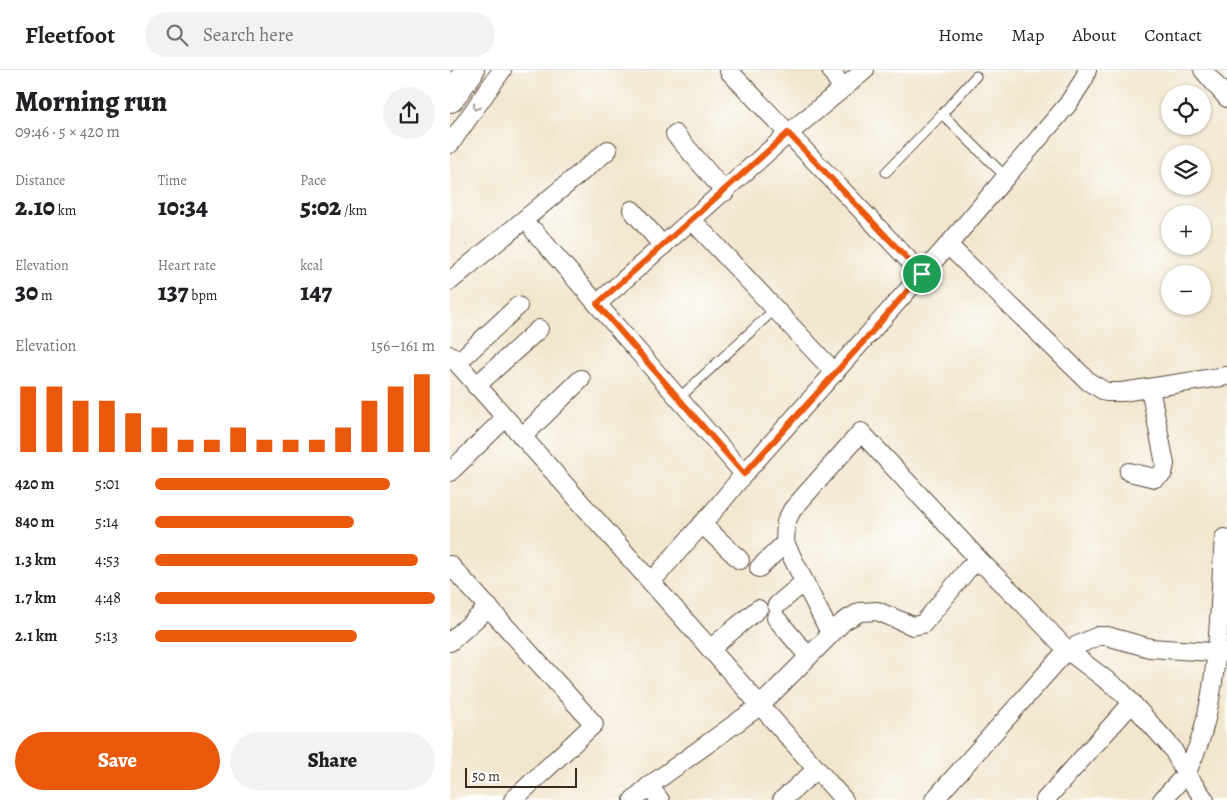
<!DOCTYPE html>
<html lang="en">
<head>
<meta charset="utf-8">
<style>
	body { margin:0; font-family:Alegreya,serif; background:#f2f2f2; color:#202124; height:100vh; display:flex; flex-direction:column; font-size:19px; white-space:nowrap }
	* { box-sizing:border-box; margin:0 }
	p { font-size:16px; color:#757577 }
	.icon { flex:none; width:28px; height:28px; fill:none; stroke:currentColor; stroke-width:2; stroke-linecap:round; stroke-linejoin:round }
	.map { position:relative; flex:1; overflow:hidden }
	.drawer { display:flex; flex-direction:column; background:#fff; width:450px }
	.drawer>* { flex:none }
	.tools { position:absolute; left:711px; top:15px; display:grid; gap:10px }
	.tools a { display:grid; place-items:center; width:50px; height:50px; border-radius:50%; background:#fff; box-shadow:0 1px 4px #0004; font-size:25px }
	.scale { position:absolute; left:15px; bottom:12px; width:112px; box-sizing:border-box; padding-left:5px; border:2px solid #3b2a1e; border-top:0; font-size:14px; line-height:18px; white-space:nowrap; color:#3b2a1e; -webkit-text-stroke:4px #fff; paint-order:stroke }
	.pin { position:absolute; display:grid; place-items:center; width:42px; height:42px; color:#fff; margin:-21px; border:2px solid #fff; border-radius:50%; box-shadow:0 1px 5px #0007 }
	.round { display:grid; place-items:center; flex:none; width:52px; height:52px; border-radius:26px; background:#f2f2f2 }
	.overview { display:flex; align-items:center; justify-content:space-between; height:85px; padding:0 15px }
	h1 { font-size:28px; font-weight:800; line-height:38px }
	.metrics { display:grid; grid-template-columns:repeat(3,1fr); gap:8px; height:85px; padding:5px 15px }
	.metrics div { display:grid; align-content:center }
	.metrics b { font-size:25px; font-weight:800 }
	.metrics small { font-size:14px; font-weight:400 }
	.metrics p { font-size:14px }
	.chart { height:140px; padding:10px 15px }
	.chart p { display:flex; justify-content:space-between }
	.chart svg { width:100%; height:90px; margin-top:5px; stroke:#ea580c; stroke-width:6 }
	.action { display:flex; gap:10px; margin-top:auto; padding:10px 15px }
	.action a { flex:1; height:58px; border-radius:30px; background:#ea580c; color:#fff; font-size:20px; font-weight:800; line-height:58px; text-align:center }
	.action a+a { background:#f2f2f2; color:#202124 }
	ul { padding:0 15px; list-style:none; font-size:16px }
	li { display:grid; grid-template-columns:80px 60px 1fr; align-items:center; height:38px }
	li i { height:12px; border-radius:6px; background:#ea580c }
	header { display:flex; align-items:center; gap:30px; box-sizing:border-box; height:70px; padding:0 25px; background:#fff; border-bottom:1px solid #e0e0e0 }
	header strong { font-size:24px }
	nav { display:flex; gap:28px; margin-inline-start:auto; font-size:18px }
	.search { width:350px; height:45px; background:#f2f2f2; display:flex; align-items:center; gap:12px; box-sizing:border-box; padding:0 18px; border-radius:28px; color:#757577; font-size:19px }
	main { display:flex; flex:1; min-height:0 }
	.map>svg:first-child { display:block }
</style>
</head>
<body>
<header>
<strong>Fleetfoot</strong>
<div class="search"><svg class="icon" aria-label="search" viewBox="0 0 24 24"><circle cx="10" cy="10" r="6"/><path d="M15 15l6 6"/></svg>Search here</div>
<nav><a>Home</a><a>Map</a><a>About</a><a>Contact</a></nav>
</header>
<main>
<section class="drawer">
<div class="overview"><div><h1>Morning run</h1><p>09:46 · 5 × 420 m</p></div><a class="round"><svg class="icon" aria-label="share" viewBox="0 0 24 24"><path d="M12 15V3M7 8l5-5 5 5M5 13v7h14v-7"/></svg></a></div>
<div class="metrics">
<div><p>Distance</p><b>2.10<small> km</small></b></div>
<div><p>Time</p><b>10:34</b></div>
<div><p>Pace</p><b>5:02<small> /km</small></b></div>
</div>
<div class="metrics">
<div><p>Elevation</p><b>30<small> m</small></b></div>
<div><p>Heart rate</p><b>137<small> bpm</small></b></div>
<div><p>kcal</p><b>147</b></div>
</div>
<div class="chart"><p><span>Elevation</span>156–161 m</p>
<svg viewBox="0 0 160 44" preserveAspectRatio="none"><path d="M5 44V12M15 44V12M25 44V19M35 44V19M45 44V25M55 44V32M65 44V38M75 44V38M85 44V32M95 44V38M105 44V38M115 44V38M125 44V32M135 44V19M145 44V12M155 44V6"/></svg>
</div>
<ul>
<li><b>420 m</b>5:01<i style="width:84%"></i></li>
<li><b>840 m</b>5:14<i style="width:71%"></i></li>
<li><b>1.3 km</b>4:53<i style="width:94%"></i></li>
<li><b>1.7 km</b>4:48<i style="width:100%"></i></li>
<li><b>2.1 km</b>5:13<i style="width:72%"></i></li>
</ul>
<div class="action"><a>Save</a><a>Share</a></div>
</section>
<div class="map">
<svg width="777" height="730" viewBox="0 0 777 730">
	<rect width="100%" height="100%" fill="#fff"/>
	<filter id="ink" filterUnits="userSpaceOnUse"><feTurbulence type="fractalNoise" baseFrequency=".02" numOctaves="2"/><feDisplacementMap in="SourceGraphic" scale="10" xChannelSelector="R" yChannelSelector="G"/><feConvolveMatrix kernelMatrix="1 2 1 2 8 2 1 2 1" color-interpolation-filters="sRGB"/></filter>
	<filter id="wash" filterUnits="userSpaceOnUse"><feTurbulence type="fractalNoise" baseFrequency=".0096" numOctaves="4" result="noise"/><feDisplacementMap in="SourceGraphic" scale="20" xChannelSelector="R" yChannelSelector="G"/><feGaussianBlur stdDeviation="1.12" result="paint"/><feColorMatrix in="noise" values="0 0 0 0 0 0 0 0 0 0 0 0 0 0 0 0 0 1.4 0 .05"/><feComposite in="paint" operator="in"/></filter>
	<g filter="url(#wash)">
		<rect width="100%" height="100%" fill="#f2e6cd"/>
	</g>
	<g filter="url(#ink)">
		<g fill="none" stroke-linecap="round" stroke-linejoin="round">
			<g stroke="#564638" stroke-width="11">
				<g id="service">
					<polyline points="492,44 526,6"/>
					<polyline points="436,102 492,44 556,107"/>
					<polyline points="228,329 325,239"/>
				</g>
			</g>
			<g stroke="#564638" stroke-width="20">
				<g id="minor">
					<polyline points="381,0 392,18"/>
					<polyline points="753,0 777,28"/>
					<polyline points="279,1 472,204"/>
					<polyline points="225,64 275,122"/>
					<polyline points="0,74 52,0"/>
					<polyline points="182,140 213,176"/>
					<polyline points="242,150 385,303"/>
					<polyline points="84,161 294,404"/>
					<polyline points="498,175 639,312 656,322 672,322 777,306"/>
					<polyline points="0,211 158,80"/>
					<polyline points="147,234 339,63 415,0"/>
					<polyline points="0,285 394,730"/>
					<polyline points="7,293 68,236"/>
					<polyline points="26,316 89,259"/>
					<polyline points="72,367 131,309"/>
					<polyline points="0,402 55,348"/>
					<polyline points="679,402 705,408 713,403 715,394 700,318"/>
					<polyline points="252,454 290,490"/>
					<polyline points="0,495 144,654 63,730"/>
					<polyline points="309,498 335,473"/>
					<polyline points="201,512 268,436 294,404 498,175 618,34 634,9 637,0"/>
					<polyline points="327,535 354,512"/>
					<polyline points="326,548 358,586"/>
					<polyline points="380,563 335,473 336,452 342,440 411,362 534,495"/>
					<polyline points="0,572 39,537"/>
					<polyline points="260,579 308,539"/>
					<polyline points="199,716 210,730"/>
					<polyline points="183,730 199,716 311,635 394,551 410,542 427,541 463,556 473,554 518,499 525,494 534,495 571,531 617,580 672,622 722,678 736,704 712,730"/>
					<polyline points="332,730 367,699"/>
					<polyline points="484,730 617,580 648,566 657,566 700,578 777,583"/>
					<polyline points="595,730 682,633"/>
					<path d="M 755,730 L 736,704 C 742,691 748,678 752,664 C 770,602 769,533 774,468"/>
				</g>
			</g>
			<g stroke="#564638" stroke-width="30">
				<polyline id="primary" points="0,28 20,0"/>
			</g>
			<use href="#service" stroke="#fff" stroke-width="9"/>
			<use href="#minor" stroke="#fff" stroke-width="18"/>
			<use href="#primary" stroke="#fff" stroke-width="28"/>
		</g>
		<defs><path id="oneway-chevron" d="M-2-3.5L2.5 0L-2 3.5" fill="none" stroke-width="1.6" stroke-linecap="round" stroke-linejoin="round" transform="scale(1.25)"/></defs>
		<use stroke="#a79f9a" href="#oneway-chevron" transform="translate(26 37) rotate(125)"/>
	</g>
	<g fill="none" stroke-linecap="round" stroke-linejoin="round" filter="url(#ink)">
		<g stroke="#fff" stroke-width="10">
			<polygon id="route" points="338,63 472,204 407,279 294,404 147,234"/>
		</g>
		<use href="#route" stroke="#ea580c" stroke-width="6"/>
	</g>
</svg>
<div class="tools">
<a><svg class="icon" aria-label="locate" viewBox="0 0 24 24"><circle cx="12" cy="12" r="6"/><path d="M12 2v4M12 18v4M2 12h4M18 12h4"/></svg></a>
<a><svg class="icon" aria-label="layers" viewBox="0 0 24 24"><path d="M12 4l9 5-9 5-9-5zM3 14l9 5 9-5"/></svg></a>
<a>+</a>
<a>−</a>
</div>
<div class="scale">50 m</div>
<div class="pin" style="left:472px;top:204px;background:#1e9e55"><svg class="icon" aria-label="arrive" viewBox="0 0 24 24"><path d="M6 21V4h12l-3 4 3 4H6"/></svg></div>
</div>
</main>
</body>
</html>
